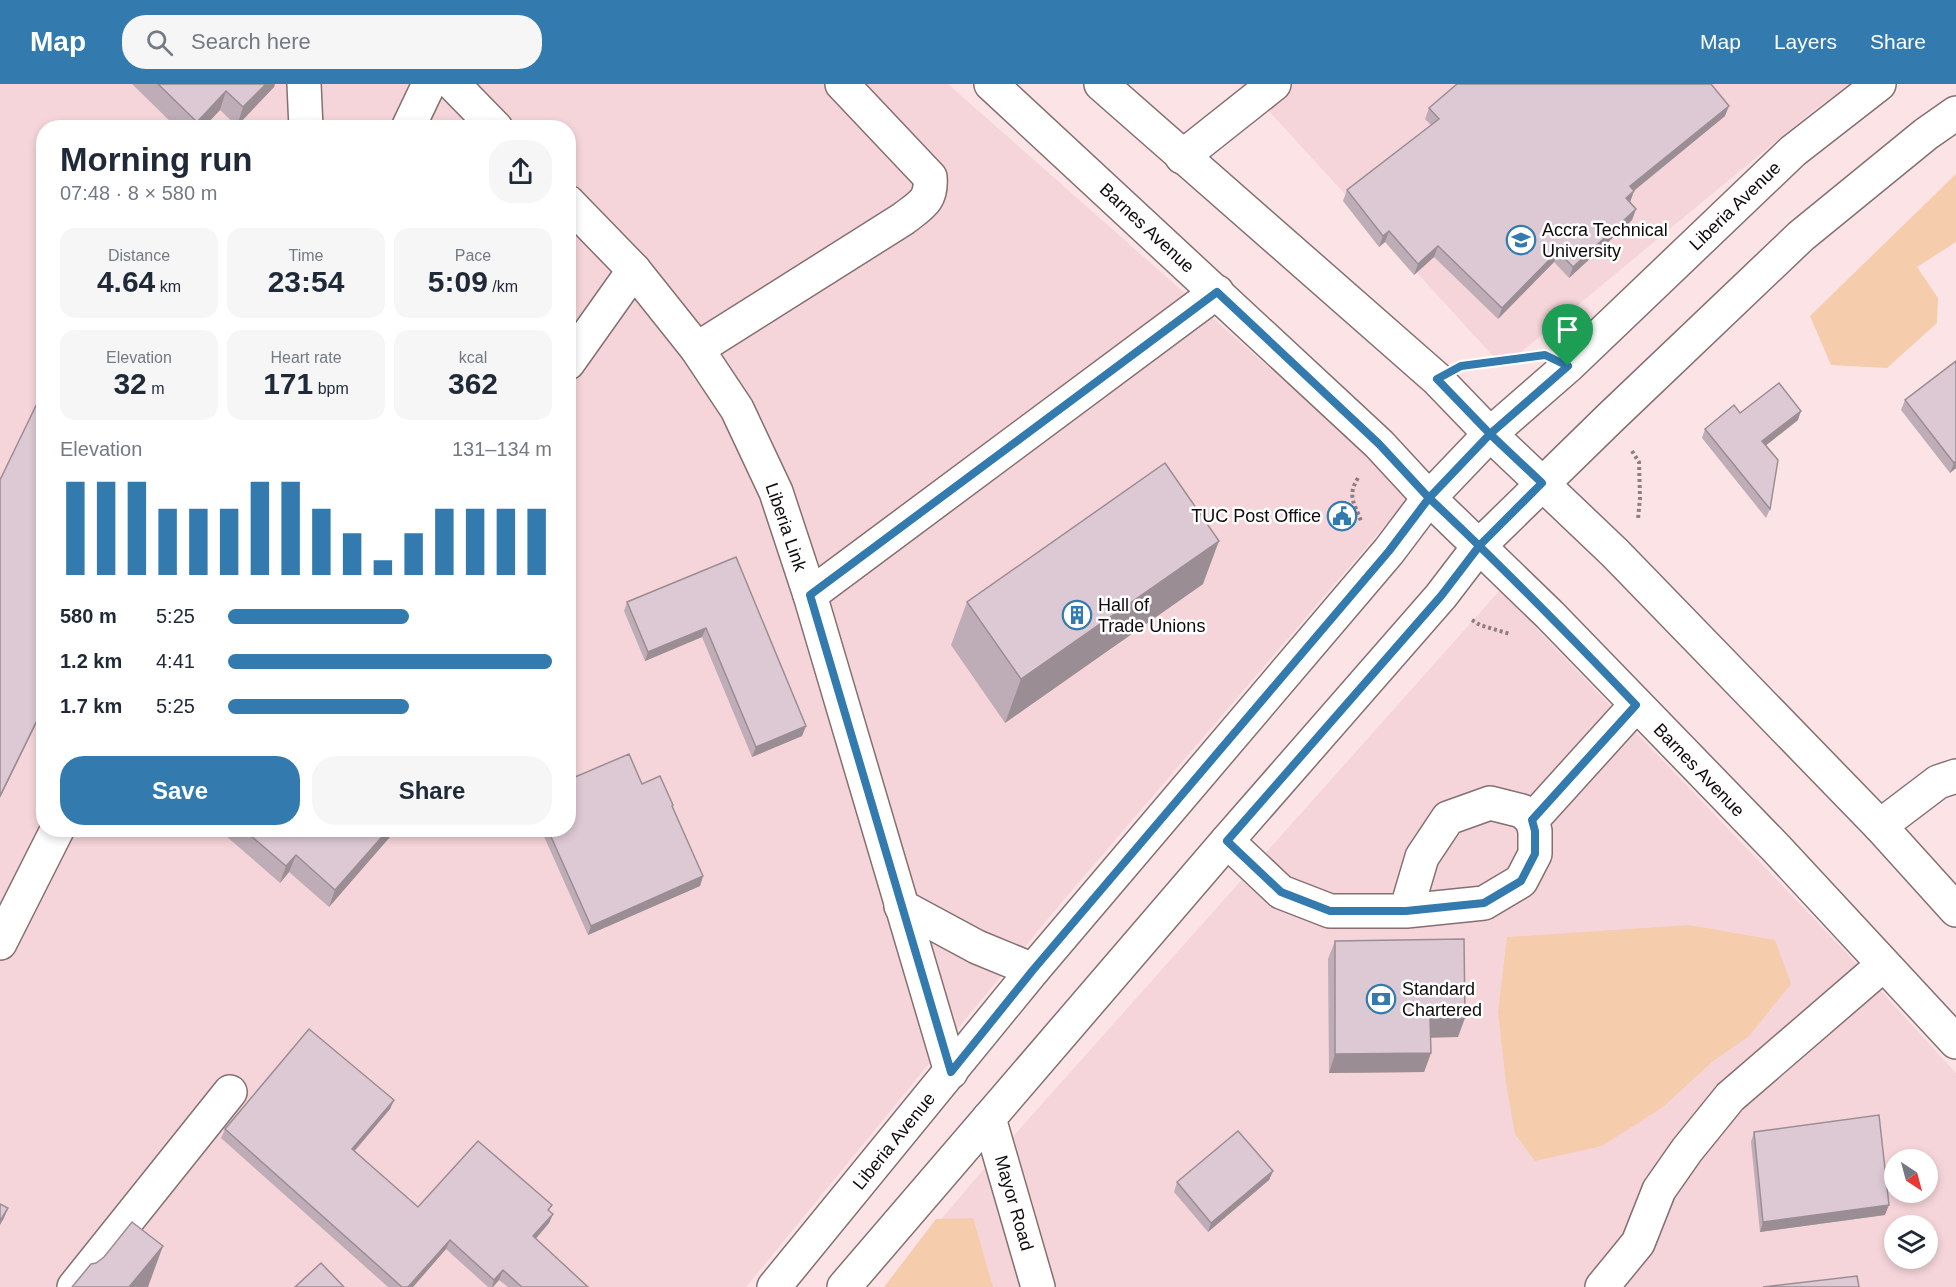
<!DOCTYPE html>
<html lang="en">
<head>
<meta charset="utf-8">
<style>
	body { margin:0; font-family:Helvetica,sans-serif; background:#f6f6f7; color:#1f2937; height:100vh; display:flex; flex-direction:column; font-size:22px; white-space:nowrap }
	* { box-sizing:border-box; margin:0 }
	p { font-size:20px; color:#747a83 }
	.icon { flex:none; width:33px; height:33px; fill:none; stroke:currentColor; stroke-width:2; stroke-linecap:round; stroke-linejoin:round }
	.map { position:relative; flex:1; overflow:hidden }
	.side { position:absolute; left:36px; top:36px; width:540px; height:717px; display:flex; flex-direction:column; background:#fff; border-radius:24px; box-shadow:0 3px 9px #0003 }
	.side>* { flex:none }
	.needle { width:39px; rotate:144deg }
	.controls { position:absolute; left:1884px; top:1065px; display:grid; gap:12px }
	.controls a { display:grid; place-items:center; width:54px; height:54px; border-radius:50%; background:#fff; box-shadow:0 3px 9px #0003; font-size:30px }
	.pin { position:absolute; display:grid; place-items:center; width:51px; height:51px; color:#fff; margin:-62px -26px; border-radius:50% 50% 50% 0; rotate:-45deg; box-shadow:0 0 6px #0007 }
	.pin .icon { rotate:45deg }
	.round { display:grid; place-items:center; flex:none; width:63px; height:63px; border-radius:24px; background:#f6f6f7 }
	.headline { display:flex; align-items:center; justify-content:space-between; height:102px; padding:0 24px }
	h1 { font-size:33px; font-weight:700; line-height:45px }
	.stats { display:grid; grid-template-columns:repeat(3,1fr); gap:9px; height:102px; padding:6px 24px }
	.stats div { display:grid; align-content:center; border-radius:15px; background:#f6f6f7; text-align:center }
	.stats b { font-size:30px; font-weight:700 }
	.stats small { font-size:16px; font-weight:400 }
	.stats p { font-size:16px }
	.chart { height:168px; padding:12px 24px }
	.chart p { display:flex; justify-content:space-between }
	.chart svg { width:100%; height:108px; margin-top:6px; stroke:#337aaf; stroke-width:6 }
	.action { display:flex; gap:12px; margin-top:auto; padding:12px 24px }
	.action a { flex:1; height:69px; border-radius:24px; background:#337aaf; color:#fff; font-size:24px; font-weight:700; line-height:69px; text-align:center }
	.action a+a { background:#f6f6f7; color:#1f2937 }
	ul { padding:0 24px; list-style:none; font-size:20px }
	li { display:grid; grid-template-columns:96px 72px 1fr; align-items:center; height:45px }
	li i { height:15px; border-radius:8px; background:#337aaf }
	header { display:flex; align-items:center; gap:36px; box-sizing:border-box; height:84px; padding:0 30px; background:#337aaf; color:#fff }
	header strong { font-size:28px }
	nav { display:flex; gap:33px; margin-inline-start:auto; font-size:21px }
	.search { width:420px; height:54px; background:#f6f6f7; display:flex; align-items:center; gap:15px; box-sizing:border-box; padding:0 21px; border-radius:24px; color:#747a83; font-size:22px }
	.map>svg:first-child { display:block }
</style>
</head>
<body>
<header>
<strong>Map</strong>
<div class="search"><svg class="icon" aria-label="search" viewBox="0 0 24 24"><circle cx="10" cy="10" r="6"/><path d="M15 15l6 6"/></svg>Search here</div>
<nav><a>Map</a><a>Layers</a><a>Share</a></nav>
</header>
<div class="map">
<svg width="1956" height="1203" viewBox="0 0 1956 1203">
	<rect width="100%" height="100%" fill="#fce4e6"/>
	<g fill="#f5d5d9" fill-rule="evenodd">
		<path d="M 0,0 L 948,0 L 1412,410 L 1056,825 L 746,1203 L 0,1203 ZM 44,44 L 568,44 L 568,746 L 44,746 Z"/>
		<polygon points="1239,0 1851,0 1810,29 1503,283 1267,25"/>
		<path d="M 1500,506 L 1840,862 L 1956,989 L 1956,1203 L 884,1203 L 976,1094 ZM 1894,1076 L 1928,1076 L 1928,1108 L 1894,1108 ZM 1894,1142 L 1928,1142 L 1928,1174 L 1894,1174 Z"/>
	</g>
	<g fill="#f5ccac">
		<polygon points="1956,90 1956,158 1917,183 1938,214 1937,239 1887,284 1831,281 1810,232"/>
		<polygon points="1689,841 1775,856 1791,900 1749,952 1712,978 1663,1023 1602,1062 1535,1077 1515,1050 1506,999 1498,928 1507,853"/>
		<polygon points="973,1134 993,1203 884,1203 936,1135"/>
	</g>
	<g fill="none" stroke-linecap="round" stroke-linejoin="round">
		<g stroke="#846f71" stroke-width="36">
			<g id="minor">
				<polyline points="304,0 306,44"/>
				<polyline points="453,0 496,44"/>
				<polyline points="408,44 429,0"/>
				<polyline points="1182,73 1274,0"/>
				<polyline points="568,118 634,186 697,265 737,325 776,408 810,511 951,988"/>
				<path d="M 697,265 L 903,135 C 921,121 932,117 930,93 L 842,0"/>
				<polyline points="568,279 634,186"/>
				<polyline points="810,511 1217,208"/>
				<polyline points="1532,736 1636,621"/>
				<polyline points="1880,742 1938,698 1956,692"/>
				<polyline points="1227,757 1281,808 1330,827 1406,827 1484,819 1521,797 1535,770 1535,747 1532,736 1522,727 1490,719 1448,734 1422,773 1406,827"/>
				<polyline points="901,822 977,863 1033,886"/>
				<polyline points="0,859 57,746"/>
				<polyline points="989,1034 1038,1203"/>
				<polyline points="74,1203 230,1008"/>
				<polyline points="1602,1203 1638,1159 1659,1106 1687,1066 1730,1013 1883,881"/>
			</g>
		</g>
		<g stroke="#846f71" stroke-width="36">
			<g id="major">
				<polyline points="991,0 1379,360 1429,414 1550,531 1776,764 1956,958"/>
				<polyline points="1101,0 1437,295 1490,350 1615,469 1880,742 1956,826"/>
				<polyline points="774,1203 1033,886 1389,467 1429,414 1490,350 1568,282 1793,67 1879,0"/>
				<polyline points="844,1203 1227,757 1441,512 1480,461 1610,334 1801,152 1926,50 1956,29"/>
			</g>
		</g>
		<g stroke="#8e7e80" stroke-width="4" stroke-dasharray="3 3" stroke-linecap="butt">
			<polyline points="1479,280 1513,277"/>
			<polyline points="1632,367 1639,378 1640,414 1638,435"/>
			<path d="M 1358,394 C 1347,412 1354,418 1361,437"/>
			<polyline points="1472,536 1480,541 1510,550"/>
		</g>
		<use href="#minor" stroke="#fff" stroke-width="33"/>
		<use href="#major" stroke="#fff" stroke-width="33"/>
	</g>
	<g fill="#beadb6">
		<polygon points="132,0 275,0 274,3 237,42 220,26 203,44 177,44"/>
		<polygon points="1429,24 1725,32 1634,107 1630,118 1636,125 1632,136 1569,194 1554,178 1498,235 1434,173 1414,191 1385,158 1379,163 1343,117 1347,106 1431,41 1425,35"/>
		<polygon points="1956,277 1956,384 1950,389 1901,326 1905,316"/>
		<polygon points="1740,329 1798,336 1766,361 1770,425 1766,434 1702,354 1705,345"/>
		<polygon points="736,473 806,642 802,652 752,673 702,553 645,577 624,527 627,518"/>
		<polygon points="1203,500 1005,639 951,561 967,518"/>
		<polygon points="642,700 673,721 673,724 703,792 700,802 588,851 542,748 543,746 568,746"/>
		<polygon points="229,746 396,746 329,823 289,788 280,799 226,752"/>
		<polygon points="1335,857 1458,953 1431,953 1431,969 1424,988 1329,989 1328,875"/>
		<polygon points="394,1016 390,1025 355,1067 418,1123 550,1127 553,1130 549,1139 536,1155 588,1203 508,1203 499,1196 493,1203 488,1203 446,1165 413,1203 388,1203 221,1054 225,1045"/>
		<polygon points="1754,1048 1885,1131 1760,1148 1751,1058"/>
		<polygon points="1273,1087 1269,1096 1208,1148 1174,1108 1177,1098"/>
	</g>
	<g fill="#9b8d94">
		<polygon points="266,0 275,0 274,3 237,42 243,23"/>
		<polygon points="226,7 220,26 203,44 195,44 197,38"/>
		<polygon points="1729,22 1725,32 1626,113 1630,102"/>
		<polygon points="1634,107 1630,118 1626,114"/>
		<polygon points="1636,125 1632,136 1569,194 1573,183"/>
		<polygon points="1389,147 1385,158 1379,163 1383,152"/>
		<polygon points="1438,162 1434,173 1414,191 1418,180"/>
		<polygon points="1558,167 1554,178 1498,235 1502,224"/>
		<polygon points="1801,327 1798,336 1759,367 1762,357"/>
		<polygon points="1956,377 1956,384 1950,389 1954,379"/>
		<polygon points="1219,457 1203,500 1005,639 1021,595"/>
		<polygon points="706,544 702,553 645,577 648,568"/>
		<polygon points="44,622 44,624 0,714 0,712"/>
		<polygon points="806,642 802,652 752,673 756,663"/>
		<polygon points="388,746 396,746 329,823 335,806"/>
		<polygon points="296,771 289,788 280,799 286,782"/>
		<polygon points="703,792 700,802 588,851 591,842"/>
		<polygon points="1465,934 1458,953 1424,954 1430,935"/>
		<polygon points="1431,969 1424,988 1329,989 1335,970"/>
		<polygon points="394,1016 390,1025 348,1074 352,1065"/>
		<polygon points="1273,1087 1269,1096 1208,1148 1211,1139"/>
		<polygon points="1889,1121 1885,1131 1760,1148 1763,1138"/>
		<polygon points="8,1124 4,1134 0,1141 0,1137"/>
		<polygon points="553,1130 549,1139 529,1162 533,1152"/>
		<polygon points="450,1156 446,1165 413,1203 408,1203"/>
		<polygon points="163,1162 148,1203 129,1203"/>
		<polygon points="503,1186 499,1196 493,1203 492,1203 494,1196"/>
	</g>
	<g fill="#ddc9d4" stroke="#9b8d94" stroke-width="1.5">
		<polygon points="158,0 266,0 243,23 226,7 197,38"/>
		<polygon points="1457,0 1711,0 1729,22 1630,102 1634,107 1626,114 1636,125 1573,183 1558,167 1502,224 1438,162 1418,180 1389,147 1383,152 1347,106 1439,35 1429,24"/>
		<polygon points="1956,277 1956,377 1954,379 1905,316"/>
		<polygon points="1779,299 1801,327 1762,357 1778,376 1770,425 1705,345 1734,321 1740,329"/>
		<polygon points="44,305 44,622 0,712 0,396"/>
		<polygon points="1165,379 1219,457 1021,595 967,518"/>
		<polygon points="736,473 806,642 756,663 706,544 648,568 627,518"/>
		<polygon points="629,670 642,700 660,692 673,721 672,722 703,792 591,842 548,746 568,746 568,696"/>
		<polygon points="244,746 388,746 335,806 296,771 286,782"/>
		<polygon points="1464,855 1465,934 1430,935 1431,969 1335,970 1335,857"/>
		<polygon points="309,945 394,1016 352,1065 418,1123 478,1057 552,1121 548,1126 553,1130 533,1152 588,1203 522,1203 503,1186 494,1196 450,1156 408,1203 402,1203 225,1045"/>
		<polygon points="1879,1031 1889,1121 1763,1138 1754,1048"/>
		<polygon points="1238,1047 1273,1087 1211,1139 1177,1098"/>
		<polygon points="0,1120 8,1124 0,1137"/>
		<polygon points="132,1138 163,1162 129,1203 72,1203 91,1180 96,1179 104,1173"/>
		<polygon points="321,1179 344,1203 295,1203"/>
		<polygon points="1857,1192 1859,1203 1763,1203"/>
	</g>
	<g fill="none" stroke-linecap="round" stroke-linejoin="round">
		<g stroke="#fff" stroke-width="12">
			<path id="route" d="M 1568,282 L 1490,350 L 1429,414 L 1379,360 L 1217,208 L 810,511 L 951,988 L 1033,886 L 1389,467 L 1429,414 C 1501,481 1569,551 1636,621 L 1532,736 L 1535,747 L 1535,770 L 1521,797 L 1484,819 L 1406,827 L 1330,827 L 1281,808 L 1227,757 L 1441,512 L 1480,461 L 1542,399 L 1490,350 L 1437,295 L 1461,282 L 1545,271 L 1568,282"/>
		</g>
		<use href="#route" stroke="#337aaf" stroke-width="8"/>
	</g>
	<defs>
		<g id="university-ring" transform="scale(1.5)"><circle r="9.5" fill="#fff" stroke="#337aaf" stroke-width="1.5"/><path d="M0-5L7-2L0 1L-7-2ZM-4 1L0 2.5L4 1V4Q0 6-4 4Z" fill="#337aaf"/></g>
		<g id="civic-ring" transform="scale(1.5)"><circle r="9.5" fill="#fff" stroke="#337aaf" stroke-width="1.5"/><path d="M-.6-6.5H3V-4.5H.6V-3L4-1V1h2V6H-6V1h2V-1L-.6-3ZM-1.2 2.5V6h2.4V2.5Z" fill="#337aaf"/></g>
		<g id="building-ring" transform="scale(1.5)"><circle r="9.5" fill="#fff" stroke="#337aaf" stroke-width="1.5"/><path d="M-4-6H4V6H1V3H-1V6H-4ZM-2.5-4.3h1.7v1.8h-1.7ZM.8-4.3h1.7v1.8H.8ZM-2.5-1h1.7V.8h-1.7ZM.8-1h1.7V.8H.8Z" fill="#337aaf"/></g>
		<g id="bank-ring" transform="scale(1.5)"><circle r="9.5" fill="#fff" stroke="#337aaf" stroke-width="1.5"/><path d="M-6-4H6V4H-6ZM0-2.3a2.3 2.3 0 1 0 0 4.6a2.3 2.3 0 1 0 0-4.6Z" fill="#337aaf"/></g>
	</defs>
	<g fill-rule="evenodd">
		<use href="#university-ring" x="1521" y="156"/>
		<use href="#civic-ring" x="1342" y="432"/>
		<use href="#building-ring" x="1077" y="531"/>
		<use href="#bank-ring" x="1381" y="915"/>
	</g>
	<g text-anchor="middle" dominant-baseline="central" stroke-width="5" stroke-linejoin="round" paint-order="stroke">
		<g font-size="18" fill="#110a0b" stroke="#fff">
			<text transform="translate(1735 122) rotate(-44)">Liberia Avenue</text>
			<text transform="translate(1147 144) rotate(43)">Barnes Avenue</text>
			<text transform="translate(786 443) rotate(71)">Liberia Link</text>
			<text transform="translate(1699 686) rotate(46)">Barnes Avenue</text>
			<text transform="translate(894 1057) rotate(-51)">Liberia Avenue</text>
			<text transform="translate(1014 1119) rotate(74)">Mayor Road</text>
		</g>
		<g font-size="18" fill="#110a0b" stroke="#fff" text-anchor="start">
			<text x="1542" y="146">Accra Technical<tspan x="1542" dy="21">University</tspan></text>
			<text x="1321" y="432" text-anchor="end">TUC Post Office</text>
			<text x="1098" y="521">Hall of<tspan x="1098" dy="21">Trade Unions</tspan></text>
			<text x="1402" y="905">Standard<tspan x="1402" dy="21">Chartered</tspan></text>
		</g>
	</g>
</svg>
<div class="controls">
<a><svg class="needle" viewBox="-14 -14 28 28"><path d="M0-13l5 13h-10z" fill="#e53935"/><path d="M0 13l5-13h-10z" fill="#747a83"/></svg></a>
<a><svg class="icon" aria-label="layers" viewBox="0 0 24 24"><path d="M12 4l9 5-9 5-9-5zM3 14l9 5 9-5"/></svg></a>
</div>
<div class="pin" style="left:1568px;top:282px;background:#1e9e55"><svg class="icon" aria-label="arrive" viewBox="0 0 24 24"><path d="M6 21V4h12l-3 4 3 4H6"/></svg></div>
<section class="side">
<div class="headline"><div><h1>Morning run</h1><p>07:48 · 8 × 580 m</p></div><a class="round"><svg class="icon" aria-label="share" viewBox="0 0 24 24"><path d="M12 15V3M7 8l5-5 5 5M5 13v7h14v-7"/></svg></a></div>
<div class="stats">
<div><p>Distance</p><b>4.64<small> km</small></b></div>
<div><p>Time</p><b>23:54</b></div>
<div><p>Pace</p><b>5:09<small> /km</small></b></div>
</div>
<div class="stats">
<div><p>Elevation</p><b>32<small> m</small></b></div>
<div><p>Heart rate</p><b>171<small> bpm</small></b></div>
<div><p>kcal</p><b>362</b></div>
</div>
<div class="chart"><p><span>Elevation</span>131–134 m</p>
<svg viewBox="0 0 160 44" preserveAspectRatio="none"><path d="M5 44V6M15 44V6M25 44V6M35 44V17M45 44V17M55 44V17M65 44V6M75 44V6M85 44V17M95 44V27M105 44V38M115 44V27M125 44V17M135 44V17M145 44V17M155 44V17"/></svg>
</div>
<ul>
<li><b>580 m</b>5:25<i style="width:56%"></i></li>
<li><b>1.2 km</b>4:41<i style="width:100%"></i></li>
<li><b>1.7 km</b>5:25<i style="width:56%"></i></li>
</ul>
<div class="action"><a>Save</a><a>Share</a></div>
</section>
</div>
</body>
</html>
